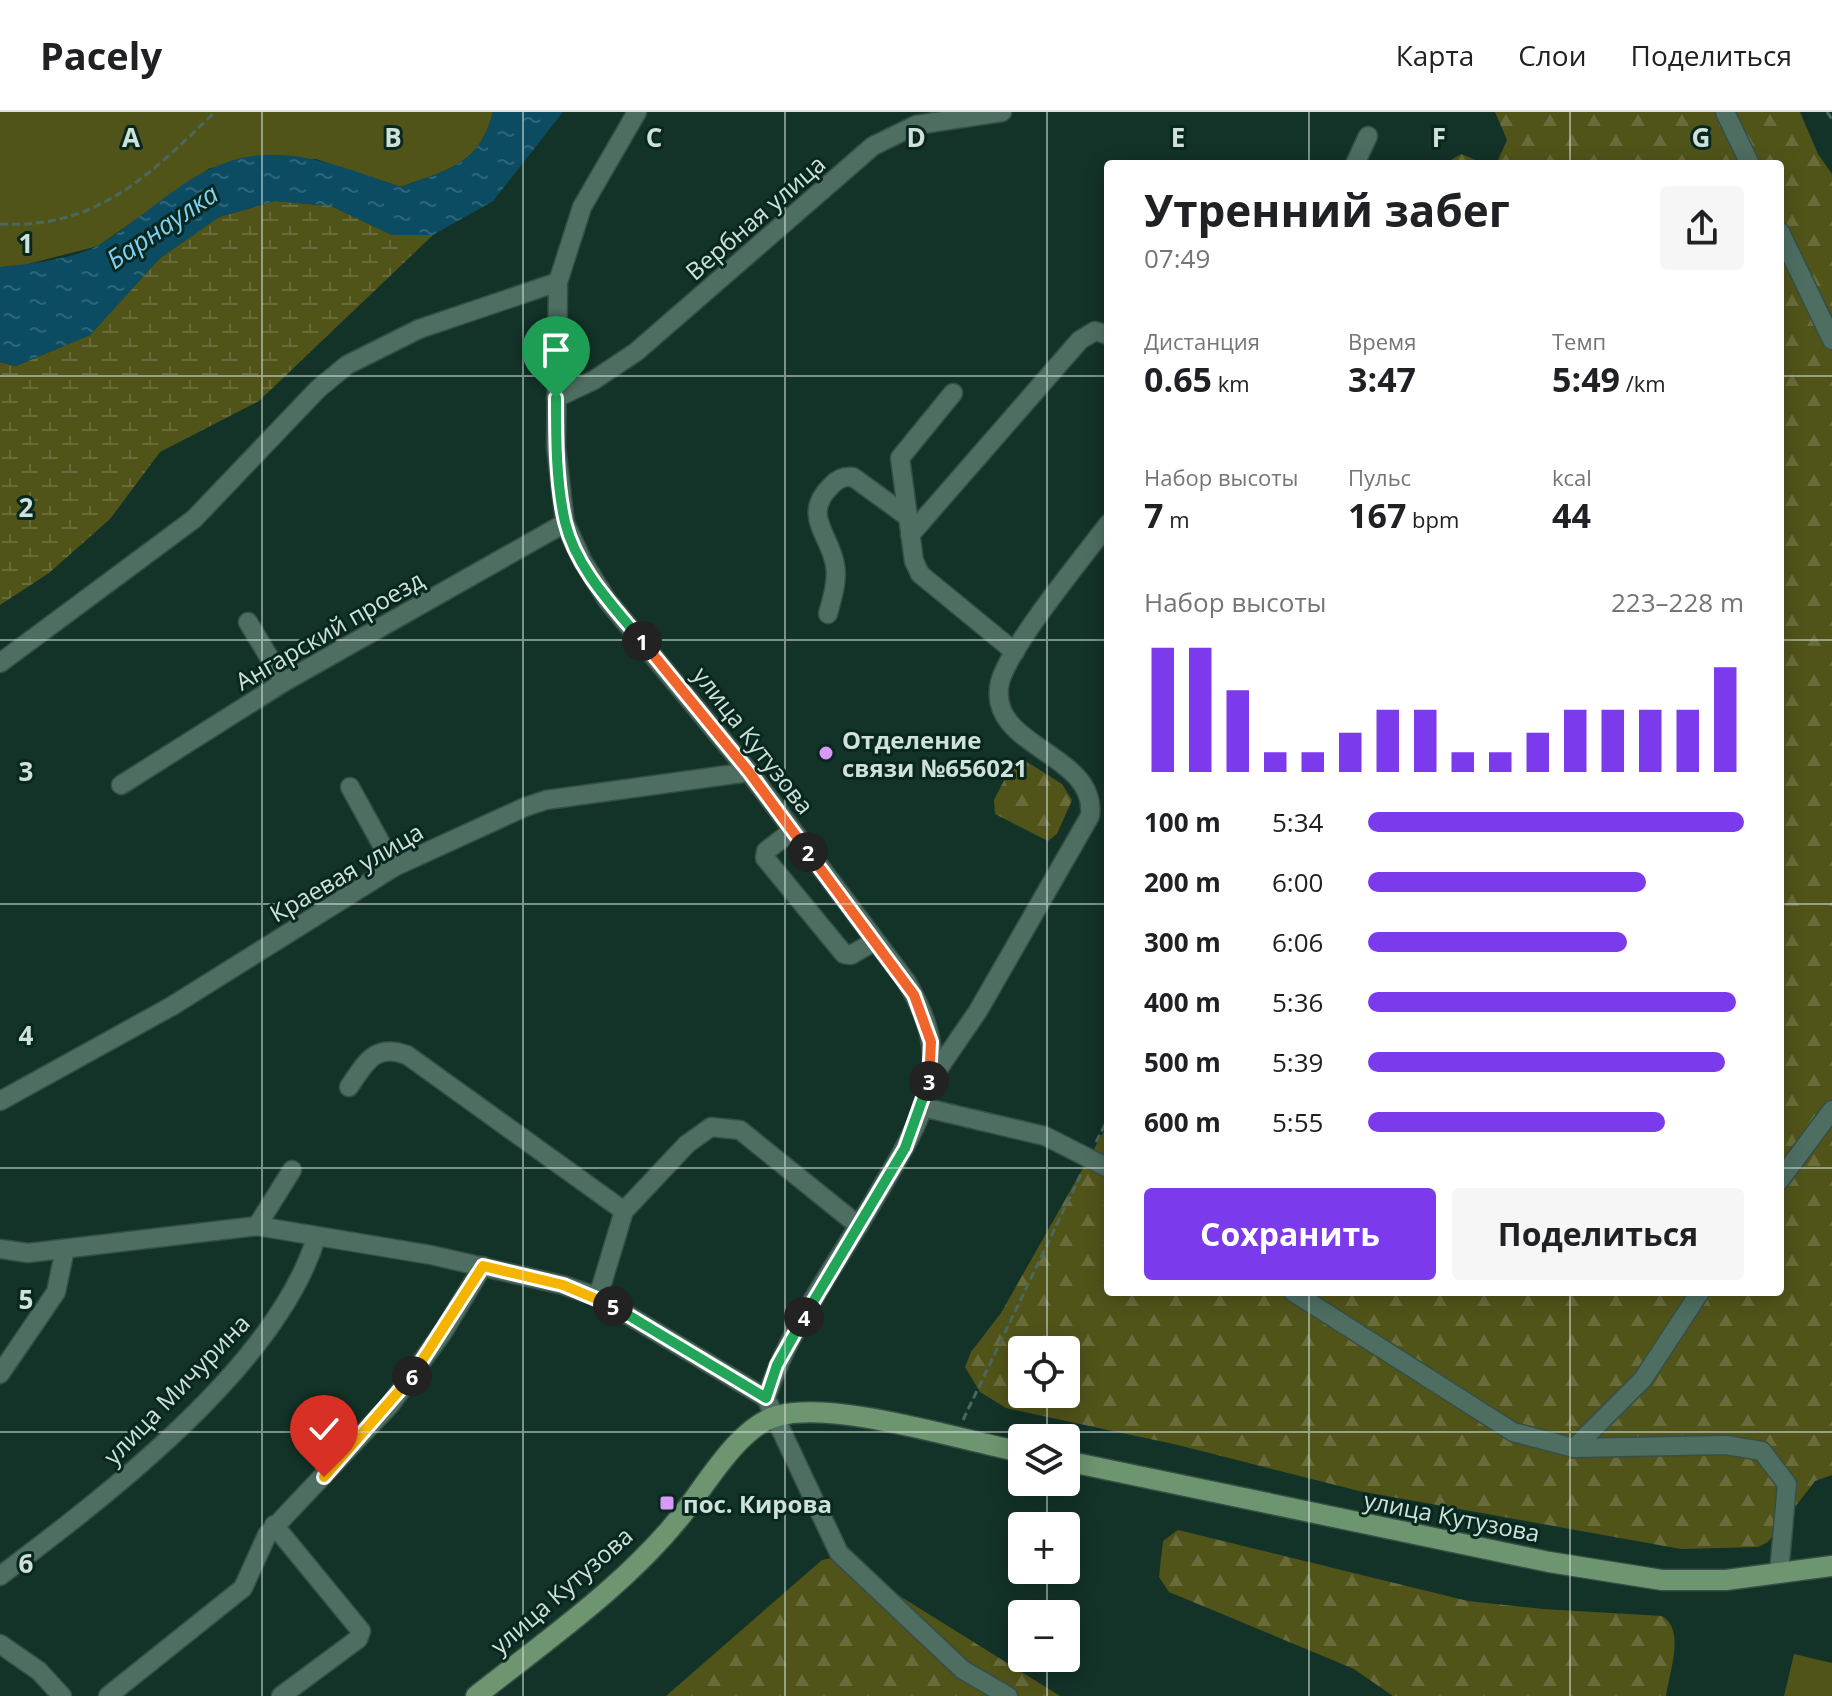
<!DOCTYPE html>
<html lang="ru">
<head>
<meta charset="utf-8">
<style>
	body { margin:0; font-family:"Open Sans",sans-serif; background:#f6f6f6; color:#202124; height:100vh; display:flex; flex-direction:column; font-size:30px; white-space:nowrap }
	* { box-sizing:border-box; margin:0 }
	p { font-size:26px; color:#757577 }
	.icon { flex:none; width:44px; height:44px; fill:none; stroke:currentColor; stroke-width:2; stroke-linecap:round; stroke-linejoin:round }
	.map { position:relative; flex:1; overflow:hidden }
	.panel { position:absolute; left:1104px; top:48px; width:680px; height:1136px; display:flex; flex-direction:column; background:#fff; border-radius:8px; box-shadow:0 4px 20px #0003 }
	.panel>* { flex:none }
	.buttons { position:absolute; left:1008px; top:1224px; display:grid; gap:16px }
	.buttons a { display:grid; place-items:center; width:72px; height:72px; border-radius:8px; background:#fff; box-shadow:0 4px 20px #0003; font-size:40px }
	.pin { position:absolute; display:grid; place-items:center; width:68px; height:68px; color:#fff; margin:-82px -34px; border-radius:50% 50% 50% 0; rotate:-45deg; box-shadow:0 0 8px #0007 }
	.pin .icon { rotate:45deg }
	.km { position:absolute; width:40px; height:40px; margin:-20px; border-radius:50%; background:#222; color:#fff; font-size:22px; line-height:40px; text-align:center }
	.round { display:grid; place-items:center; flex:none; width:84px; height:84px; border-radius:8px; background:#f6f6f6 }
	.summary { display:flex; align-items:center; justify-content:space-between; height:136px; padding:0 40px }
	h1 { font-size:44px; font-weight:700; line-height:60px }
	.stats { display:grid; grid-template-columns:repeat(3,1fr); gap:12px; height:136px; padding:8px 40px }
	.stats div { display:grid; align-content:center }
	.stats b { font-size:34px; font-weight:700 }
	.stats small { font-size:22px; font-weight:400 }
	.stats p { font-size:22px }
	.chart { height:224px; padding:16px 40px }
	.chart p { display:flex; justify-content:space-between }
	.chart svg { width:100%; height:144px; margin-top:8px; stroke:#7c3aed; stroke-width:6 }
	.primary-button { display:flex; gap:16px; margin-top:auto; padding:16px 40px }
	.primary-button a { flex:1; height:92px; border-radius:8px; background:#7c3aed; color:#fff; font-size:32px; font-weight:700; line-height:92px; text-align:center }
	.primary-button a+a { background:#f6f6f6; color:#202124 }
	ul { padding:0 40px; list-style:none; font-size:26px }
	li { display:grid; grid-template-columns:128px 96px 1fr; align-items:center; height:60px }
	li i { height:20px; border-radius:10px; background:#7c3aed }
	header { display:flex; align-items:center; gap:48px; box-sizing:border-box; height:112px; padding:0 40px; background:#fff; border-bottom:2px solid #e0e0e0 }
	header strong { font-size:38px }
	nav { display:flex; gap:44px; margin-inline-start:auto; font-size:28px }
	.map>svg:first-child { display:block }
</style>
</head>
<body>
<header>
<strong>Pacely</strong>
<nav><a>Карта</a><a>Слои</a><a>Поделиться</a></nav>
</header>
<div class="map">
<svg width="1832" height="1584" viewBox="0 0 1832 1584">
	<defs>
		<pattern id="forest-firs" width="22" height="20" patternUnits="userSpaceOnUse" patternTransform="scale(2)"><rect width="22" height="20" fill="#515419"/><path d="M5 1l3.5 6h-7zM16 11l3.5 6h-7z" fill="#696c3a"/></pattern>
		<pattern id="wetland-marsh" width="20" height="14" patternUnits="userSpaceOnUse" patternTransform="scale(2)"><rect width="20" height="14" fill="#515419"/><path d="M1 5h8M5 5V1M11 12h8M15 12V8" fill="none" stroke="#696c3a"/></pattern>
		<pattern id="water-ripples" width="26" height="14" patternUnits="userSpaceOnUse" patternTransform="scale(2)"><rect width="26" height="14" fill="#0b4c63"/><path d="M2 4q2-2 4 0t4 0M15 11q2-2 4 0t4 0" fill="none" stroke="#2e6679"/></pattern>
	</defs>
	<rect width="100%" height="100%" fill="#133228"/>
	<g fill="#515419">
		<path d="M 0,0 L 493,0 C 479,54 448,57 401,75 L 316,47 L 210,56 L 98,134 L 24,153 L 0,155 Z"/>
		<polygon points="1794,1542 1832,1551 1832,1584 1784,1584"/>
	</g>
	<g fill="url(#forest-firs)" fill-rule="evenodd">
		<path d="M 1495,0 L 1800,0 L 1818,42 L 1832,62 L 1832,1363 L 1815,1369 L 1768,1430 L 1758,1435 L 1681,1437 L 1359,1379 L 1178,1333 L 1006,1296 L 980,1280 L 965,1255 L 971,1240 L 1001,1201 L 1108,1012 L 1108,1180 L 1780,1180 L 1780,52 L 1444,52 L 1461,42 L 1483,51 L 1498,48 L 1507,28 ZM 1022,1238 L 1066,1238 L 1066,1282 L 1022,1282 Z"/>
		<polygon points="1021,646 1062,672 1072,688 1057,722 1048,729 995,702 994,688 1014,649"/>
		<path d="M 1178,1418 L 1468,1489 L 1543,1497 L 1662,1504 C 1686,1518 1669,1561 1666,1584 L 1393,1584 L 1354,1557 L 1169,1480 L 1159,1465 L 1163,1429 Z"/>
		<polygon points="832,1446 842,1448 1060,1584 666,1584 822,1448"/>
	</g>
	<polygon fill="url(#wetland-marsh)" points="275,89 331,94 392,123 433,123 259,289 160,340 110,407 49,461 0,493 0,250 16,254 90,223 160,146 219,105"/>
	<path fill="url(#water-ripples)" d="M 493,0 L 563,0 L 493,89 L 433,123 L 392,123 L 331,94 L 275,89 L 219,105 L 160,146 L 90,223 L 16,254 L 0,250 L 0,155 C 27,153 78,146 101,132 C 150,102 194,51 253,44 C 305,37 354,60 402,75 C 448,57 479,54 493,0 Z"/>
	<g fill="none" stroke-linecap="round" stroke-linejoin="round">
		<g stroke="#364e45" stroke-width="21">
			<g id="minor">
				<path d="M 637,0 L 582,95 L 558,170 L 556,335 L 565,411 L 582,448 L 607,488 L 749,660 L 906,869 C 920,892 931,916 932,943 C 933,993 904,1037 880,1078 C 841,1146 791,1211 766,1286 L 839,1441 L 963,1558 L 1008,1584"/>
				<polyline points="1725,0 1750,52"/>
				<polyline points="1355,52 1368,24"/>
				<polyline points="1780,120 1832,228"/>
				<polyline points="953,281 900,346 914,449 920,462 1015,540"/>
				<polyline points="556,286 594,268 636,240 873,34 916,13 1002,0"/>
				<polyline points="910,423 1080,228 1095,219 1108,223"/>
				<path d="M 828,502 C 832,487 838,468 835,453 C 830,422 801,403 831,374 C 837,367 844,364 853,365 L 908,405"/>
				<polyline points="248,510 284,570"/>
				<polyline points="0,551 194,407 318,277 347,253 419,217 558,170"/>
				<polyline points="121,673 284,570 565,411"/>
				<polyline points="350,675 394,755"/>
				<polyline points="792,719 766,739 765,746 844,842 851,843 875,829"/>
				<path d="M 930,969 L 978,899 L 1090,704 C 1098,640 985,636 1000,570 C 1010,533 1082,447 1108,412"/>
				<path d="M 349,975 C 366,950 375,931 407,943 L 624,1099"/>
				<polyline points="0,989 172,894 394,755 525,695 546,688 749,660"/>
				<polyline points="922,995 1045,1024 1108,1056"/>
				<polyline points="1780,1068 1832,998"/>
				<polyline points="257,1114 292,1058"/>
				<polyline points="0,1137 28,1141 257,1114 431,1143 563,1173 598,1185 766,1286"/>
				<polyline points="1293,1180 1513,1320 1574,1336 1726,1333 1762,1339 1787,1372 1779,1461"/>
				<polyline points="598,1185 624,1099 687,1032 711,1015 740,1018 859,1114"/>
				<polyline points="0,1262 56,1180 65,1137"/>
				<polyline points="1574,1336 1643,1267 1700,1180"/>
				<polyline points="274,1413 361,1519 358,1527 281,1584"/>
				<path d="M 0,1464 C 106,1384 276,1255 316,1126"/>
				<polyline points="0,1532 39,1559 62,1584"/>
				<polyline points="108,1584 243,1476 267,1423 390,1293 443,1220 483,1154"/>
			</g>
		</g>
		<g stroke="#364e45" stroke-width="23">
			<g id="major">
				<polyline points="1066,1349 1549,1450 1662,1468 1726,1468 1832,1454"/>
				<path d="M 476,1584 C 548,1527 628,1472 685,1399 C 707,1371 740,1314 777,1304 C 835,1288 960,1328 1022,1340"/>
			</g>
		</g>
		<g stroke="#4c675e" stroke-width="3" stroke-dasharray="8 4" stroke-linecap="butt">
			<polyline points="1827,0 1832,7"/>
			<path d="M 0,112 C 98,117 149,63 215,0"/>
			<polyline points="1096,1030 1108,1007"/>
			<polyline points="963,1308 1081,1062"/>
		</g>
		<use href="#minor" stroke="#4e6e62" stroke-width="18"/>
		<use href="#major" stroke="#6d9670" stroke-width="20"/>
	</g>
	<g fill="none" stroke-linecap="round" stroke-linejoin="round">
		<g stroke="#fff" stroke-width="16">
			<path id="split-1" d="M 556,286 C 556,326 556,370 565,410 C 576,456 613,494 642,529"/>
		</g>
		<g stroke="#fff" stroke-width="16">
			<polyline id="split-2" points="642,529 749,660 808,740"/>
		</g>
		<g stroke="#fff" stroke-width="16">
			<polyline id="split-3" points="808,740 914,883 931,930 929,969"/>
		</g>
		<g stroke="#fff" stroke-width="16">
			<polyline id="split-4" points="804,1205 905,1036 929,969"/>
		</g>
		<g stroke="#fff" stroke-width="16">
			<polyline id="split-5" points="613,1194 766,1286 777,1253 804,1205"/>
		</g>
		<g stroke="#fff" stroke-width="16">
			<polyline id="split-6" points="412,1264 483,1154 563,1173 613,1194"/>
		</g>
		<g stroke="#fff" stroke-width="16">
			<polyline id="split-7" points="324,1365 412,1264"/>
		</g>
		<use href="#split-1" stroke="#22a559" stroke-width="10"/>
		<use href="#split-2" stroke="#f0652b" stroke-width="10"/>
		<use href="#split-3" stroke="#f0652b" stroke-width="10"/>
		<use href="#split-4" stroke="#22a559" stroke-width="10"/>
		<use href="#split-5" stroke="#22a559" stroke-width="10"/>
		<use href="#split-6" stroke="#f5b400" stroke-width="10"/>
		<use href="#split-7" stroke="#f5b400" stroke-width="10"/>
	</g>
	<path fill="none" stroke="#cfe1da" stroke-width="2" stroke-opacity="0.55" d="M 262,0 L 262,1584M 523,0 L 523,1584M 785,0 L 785,1584M 1047,0 L 1047,1238M 1309,0 L 1309,52M 1570,0 L 1570,52M 0,264 L 1108,264M 1780,264 L 1832,264M 0,528 L 1108,528M 1780,528 L 1832,528M 0,792 L 1108,792M 1780,792 L 1832,792M 0,1056 L 1108,1056M 1780,1056 L 1832,1056M 1309,1180 L 1309,1584M 1570,1180 L 1570,1584M 1047,1282 L 1047,1326M 0,1320 L 1832,1320M 1047,1370 L 1047,1414M 1047,1458 L 1047,1502M 1047,1546 L 1047,1584"/>
	<g fill="#d99af7" stroke="#08281f" stroke-width="3">
		<circle cx="826" cy="641" r="8"/>
		<rect x="659" y="1383" width="16" height="16" rx="4"/>
	</g>
	<g text-anchor="middle" dominant-baseline="central" stroke-width="6" stroke-linejoin="round" paint-order="stroke">
		<g font-size="24" fill="#cfe1da" stroke="#08281f">
			<text transform="translate(755 105) rotate(-41)">Вербная улица</text>
			<text transform="translate(329 518) rotate(-30)">Ангарский проезд</text>
			<text transform="translate(754 628) rotate(52)">улица Кутузова</text>
			<text transform="translate(346 760) rotate(-30)">Краевая улица</text>
			<text transform="translate(176 1277) rotate(-46)">улица Мичурина</text>
			<text transform="translate(1452 1404) rotate(11)">улица Кутузова</text>
			<text transform="translate(561 1478) rotate(-41)">улица Кутузова</text>
		</g>
		<g font-size="24" font-weight="bold" fill="#cfe1da" stroke="#08281f" text-anchor="start">
			<text x="842" y="627">Отделение<tspan x="842" dy="28">связи №656021</tspan></text>
			<text x="683" y="1391">пос. Кирова</text>
		</g>
		<g font-size="26" font-style="italic" fill="#83cff1" stroke="#08281f">
			<text transform="translate(162 114) rotate(-34)">Барнаулка</text>
		</g>
	</g>
	<g font-size="26" text-anchor="middle" font-weight="bold" fill="#cfe1da" stroke="#08281f" stroke-width="6" stroke-linejoin="round" paint-order="stroke">
		<text x="131" y="35">A</text>
		<text x="393" y="35">B</text>
		<text x="654" y="35">C</text>
		<text x="916" y="35">D</text>
		<text x="1178" y="35">E</text>
		<text x="1439" y="35">F</text>
		<text x="1701" y="35">G</text>
		<text x="26" y="141">1</text>
		<text x="26" y="405">2</text>
		<text x="26" y="669">3</text>
		<text x="26" y="933">4</text>
		<text x="26" y="1197">5</text>
		<text x="26" y="1461">6</text>
	</g>
</svg>
<div class="buttons">
<a><svg class="icon" aria-label="locate" viewBox="0 0 24 24"><circle cx="12" cy="12" r="6"/><path d="M12 2v4M12 18v4M2 12h4M18 12h4"/></svg></a>
<a><svg class="icon" aria-label="layers" viewBox="0 0 24 24"><path d="M12 4l9 5-9 5-9-5zM3 14l9 5 9-5"/></svg></a>
<a>+</a>
<a>−</a>
</div>
<div class="pin" style="left:556px;top:286px;background:#1e9e55"><svg class="icon" aria-label="arrive" viewBox="0 0 24 24"><path d="M6 21V4h12l-3 4 3 4H6"/></svg></div>
<div class="pin" style="left:324px;top:1365px;background:#d93025"><svg class="icon" aria-label="check" viewBox="0 0 24 24"><path d="M5 12l5 5 9-10"/></svg></div>
<b class="km" style="left:642px;top:529px">1</b>
<b class="km" style="left:808px;top:740px">2</b>
<b class="km" style="left:929px;top:969px">3</b>
<b class="km" style="left:804px;top:1205px">4</b>
<b class="km" style="left:613px;top:1194px">5</b>
<b class="km" style="left:412px;top:1264px">6</b>
<section class="panel">
<div class="summary"><div><h1>Утренний забег</h1><p>07:49</p></div><a class="round"><svg class="icon" aria-label="share" viewBox="0 0 24 24"><path d="M12 15V3M7 8l5-5 5 5M5 13v7h14v-7"/></svg></a></div>
<div class="stats">
<div><p>Дистанция</p><b>0.65<small> km</small></b></div>
<div><p>Время</p><b>3:47</b></div>
<div><p>Темп</p><b>5:49<small> /km</small></b></div>
</div>
<div class="stats">
<div><p>Набор высоты</p><b>7<small> m</small></b></div>
<div><p>Пульс</p><b>167<small> bpm</small></b></div>
<div><p>kcal</p><b>44</b></div>
</div>
<div class="chart"><p><span>Набор высоты</span>223–228 m</p>
<svg viewBox="0 0 160 44" preserveAspectRatio="none"><path d="M5 44V6M15 44V6M25 44V19M35 44V38M45 44V38M55 44V32M65 44V25M75 44V25M85 44V38M95 44V38M105 44V32M115 44V25M125 44V25M135 44V25M145 44V25M155 44V12"/></svg>
</div>
<ul>
<li><b>100 m</b>5:34<i style="width:100%"></i></li>
<li><b>200 m</b>6:00<i style="width:74%"></i></li>
<li><b>300 m</b>6:06<i style="width:69%"></i></li>
<li><b>400 m</b>5:36<i style="width:98%"></i></li>
<li><b>500 m</b>5:39<i style="width:95%"></i></li>
<li><b>600 m</b>5:55<i style="width:79%"></i></li>
</ul>
<div class="primary-button"><a>Сохранить</a><a>Поделиться</a></div>
</section>
</div>
</body>
</html>
